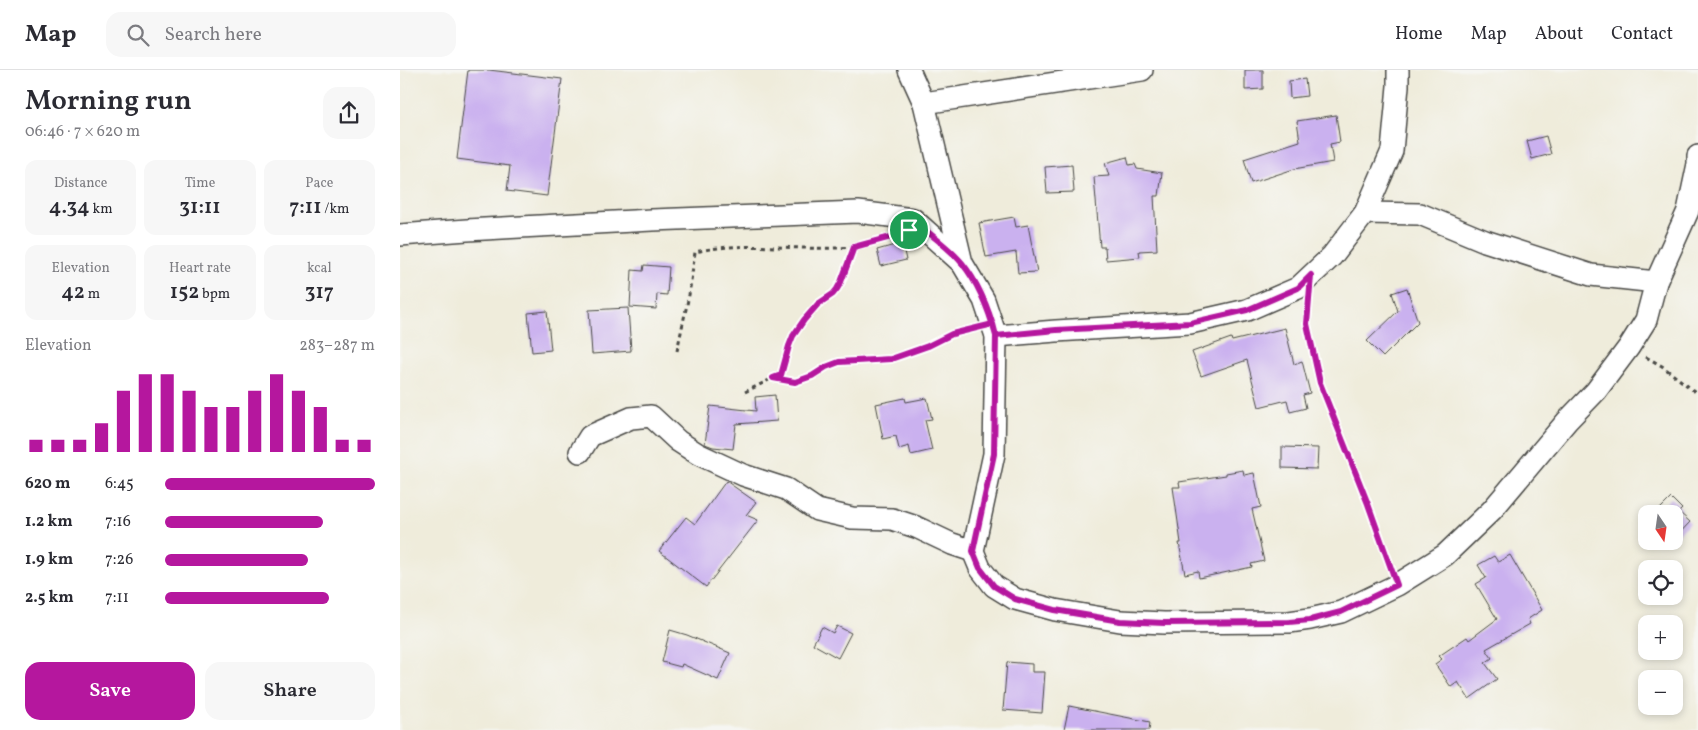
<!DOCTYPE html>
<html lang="en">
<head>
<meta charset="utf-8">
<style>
	body { margin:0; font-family:Vollkorn,serif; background:#f7f7f7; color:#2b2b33; height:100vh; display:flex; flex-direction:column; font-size:19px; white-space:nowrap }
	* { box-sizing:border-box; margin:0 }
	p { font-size:16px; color:#7c7c81 }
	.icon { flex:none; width:28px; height:28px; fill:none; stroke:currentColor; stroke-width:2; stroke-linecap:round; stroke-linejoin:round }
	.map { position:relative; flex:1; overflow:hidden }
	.details { display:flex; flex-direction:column; background:#fff; width:400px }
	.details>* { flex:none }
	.needle { width:32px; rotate:167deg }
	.controls { position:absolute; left:1238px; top:435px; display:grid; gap:10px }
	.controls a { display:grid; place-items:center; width:45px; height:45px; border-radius:10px; background:#fff; box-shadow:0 2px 8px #0003; font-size:25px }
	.pin { position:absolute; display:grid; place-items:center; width:42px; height:42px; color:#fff; margin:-21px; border:2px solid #fff; border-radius:50%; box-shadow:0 1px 5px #0007 }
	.round { display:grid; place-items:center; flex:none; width:52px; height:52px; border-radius:15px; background:#f7f7f7 }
	.headline { display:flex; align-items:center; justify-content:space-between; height:85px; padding:0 25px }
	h1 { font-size:28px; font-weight:600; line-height:38px }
	.figures { display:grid; grid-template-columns:repeat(3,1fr); gap:8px; height:85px; padding:5px 25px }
	.figures div { display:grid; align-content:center; border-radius:12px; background:#f7f7f7; text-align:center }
	.figures b { font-size:21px; font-weight:600 }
	.figures small { font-size:14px; font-weight:400 }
	.figures p { font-size:14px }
	.chart { height:140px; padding:10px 25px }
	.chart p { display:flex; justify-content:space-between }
	.chart svg { width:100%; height:90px; margin-top:5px; stroke:#b5179e; stroke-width:6 }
	.action { display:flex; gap:10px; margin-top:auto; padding:10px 25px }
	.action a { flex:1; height:58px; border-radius:15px; background:#b5179e; color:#fff; font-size:20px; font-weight:600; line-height:58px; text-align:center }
	.action a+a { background:#f7f7f7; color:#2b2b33 }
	ul { padding:0 25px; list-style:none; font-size:16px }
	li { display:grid; grid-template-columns:80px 60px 1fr; align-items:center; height:38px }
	li i { height:12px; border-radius:6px; background:#b5179e }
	header { display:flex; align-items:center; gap:30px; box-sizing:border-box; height:70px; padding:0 25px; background:#fff; border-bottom:1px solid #e1e1e2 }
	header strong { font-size:24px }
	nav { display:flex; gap:28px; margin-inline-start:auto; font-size:18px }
	.search { width:350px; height:45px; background:#f7f7f7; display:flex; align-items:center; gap:12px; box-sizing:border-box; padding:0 18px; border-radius:15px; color:#7c7c81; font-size:19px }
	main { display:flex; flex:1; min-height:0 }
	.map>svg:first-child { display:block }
</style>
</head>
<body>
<header>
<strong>Map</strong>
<div class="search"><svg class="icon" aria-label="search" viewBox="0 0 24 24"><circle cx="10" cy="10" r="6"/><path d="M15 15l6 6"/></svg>Search here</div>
<nav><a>Home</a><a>Map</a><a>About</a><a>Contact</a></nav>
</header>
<main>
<section class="details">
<div class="headline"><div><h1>Morning run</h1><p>06:46 · 7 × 620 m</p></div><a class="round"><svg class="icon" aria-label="share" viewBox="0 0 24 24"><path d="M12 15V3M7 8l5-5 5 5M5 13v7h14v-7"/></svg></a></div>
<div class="figures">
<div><p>Distance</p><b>4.34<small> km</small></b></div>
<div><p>Time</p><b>31:11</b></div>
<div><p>Pace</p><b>7:11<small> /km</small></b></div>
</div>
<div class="figures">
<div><p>Elevation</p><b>42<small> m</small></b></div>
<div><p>Heart rate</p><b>152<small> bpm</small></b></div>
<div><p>kcal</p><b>317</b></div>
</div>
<div class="chart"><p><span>Elevation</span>283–287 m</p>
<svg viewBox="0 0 160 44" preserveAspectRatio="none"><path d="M5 44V38M15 44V38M25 44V38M35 44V30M45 44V14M55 44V6M65 44V6M75 44V14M85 44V22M95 44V22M105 44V14M115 44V6M125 44V14M135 44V22M145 44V38M155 44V38"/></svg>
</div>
<ul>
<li><b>620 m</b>6:45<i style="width:100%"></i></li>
<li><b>1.2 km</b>7:16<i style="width:75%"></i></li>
<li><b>1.9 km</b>7:26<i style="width:68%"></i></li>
<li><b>2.5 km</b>7:11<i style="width:78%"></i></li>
</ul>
<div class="action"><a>Save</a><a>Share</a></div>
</section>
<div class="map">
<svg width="1298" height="660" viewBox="0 0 1298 660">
	<rect width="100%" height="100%" fill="#f6f6f2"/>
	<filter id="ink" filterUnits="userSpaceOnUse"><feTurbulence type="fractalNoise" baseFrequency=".02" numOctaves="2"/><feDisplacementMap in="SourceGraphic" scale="10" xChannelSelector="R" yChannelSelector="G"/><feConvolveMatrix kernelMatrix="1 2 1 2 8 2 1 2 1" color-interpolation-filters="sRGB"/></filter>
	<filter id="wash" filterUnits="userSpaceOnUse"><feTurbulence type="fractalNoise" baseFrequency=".0096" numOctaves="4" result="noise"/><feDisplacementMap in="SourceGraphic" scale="20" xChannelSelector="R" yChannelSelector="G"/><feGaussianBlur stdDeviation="1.12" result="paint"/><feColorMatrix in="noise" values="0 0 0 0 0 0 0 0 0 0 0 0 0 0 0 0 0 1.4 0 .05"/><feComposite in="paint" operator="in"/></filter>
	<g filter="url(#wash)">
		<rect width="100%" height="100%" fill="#efecdb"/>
		<g id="blocks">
			<g fill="#cab1ef">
				<polygon points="68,0 89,0 162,9 147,126 107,121 110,96 57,89"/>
				<polygon points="845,0 863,0 863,19 845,20"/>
				<polygon points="905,9 907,26 890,28 889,11"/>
				<polygon points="936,45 940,72 930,74 933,92 894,99 851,113 844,89 900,71 897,51"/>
				<polygon points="1146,66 1151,84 1132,89 1127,71"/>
				<polygon points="727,87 729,95 735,94 737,99 762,103 759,126 754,126 757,180 739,181 740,187 706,190 705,177 700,177 694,107 709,106 705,93"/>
				<polygon points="672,95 674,122 647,123 645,97"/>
				<polygon points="614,147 616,157 628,155 637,202 618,203 616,182 586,187 579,153"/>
				<polygon points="502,173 506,190 481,196 477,180"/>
				<polygon points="244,195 269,197 267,225 257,224 256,239 230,237 232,200 243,201"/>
				<polygon points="1007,218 1018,252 983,287 967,271 998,241 992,223"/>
				<polygon points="228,238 231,281 192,284 189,240"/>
				<polygon points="147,241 151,280 132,282 128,243"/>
				<polygon points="885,258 894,294 902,291 910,323 903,325 906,338 890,342 887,330 859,337 847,290 801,306 792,282 831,268 832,271"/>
				<polygon points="375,325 377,351 336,354 333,379 313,377 305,374 310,336 356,341 355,327"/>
				<polygon points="505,328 506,332 527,328 532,349 525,350 532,380 511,385 509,376 499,379 496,366 483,369 476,334"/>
				<polygon points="882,377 918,378 917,399 882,398"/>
				<polygon points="843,400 844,405 854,403 861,437 852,439 864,491 851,494 852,497 799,508 798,501 785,504 779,473 781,473 773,417 780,417 779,412 826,405 826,403"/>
				<polygon points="326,411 356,432 346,445 358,450 306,517 259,481 286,447 295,454"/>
				<polygon points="1271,428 1282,439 1279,442 1290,452 1274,469 1274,444 1255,444"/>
				<polygon points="1110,485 1142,540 1128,549 1130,554 1086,579 1092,588 1085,593 1097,609 1069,629 1058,612 1051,617 1035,594 1042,589 1039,586 1067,567 1069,570 1097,549 1076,514 1086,508 1078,495 1094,486 1098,492"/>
				<polygon points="437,556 451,563 438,588 413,574 422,557 433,563"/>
				<polygon points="270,560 287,565 330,583 318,610 282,594 281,597 262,592"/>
				<polygon points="607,592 632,594 632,602 645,602 642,643 603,640"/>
				<polygon points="669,636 750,652 749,660 664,660"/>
			</g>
		</g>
	</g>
	<g filter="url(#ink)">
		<use href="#blocks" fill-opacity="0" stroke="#484845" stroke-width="1"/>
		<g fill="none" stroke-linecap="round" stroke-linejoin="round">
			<g stroke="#484845" stroke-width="24">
				<g id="minor">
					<polyline points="509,0 524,33 562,193 584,230 596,266 594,384 573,481 580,498 594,516 615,529 655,540 720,551 764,553 889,552 910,549 941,542 997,515 1045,485 1092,440 1167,351 1196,321 1229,277 1246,250 1256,212 1288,141 1298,94 1298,86"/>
					<polyline points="524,33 742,0"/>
					<polyline points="965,143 1020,144 1085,171 1191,205 1256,212"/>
					<polyline points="0,165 67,160 252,150 458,142 513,149 562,193"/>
					<polyline points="596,266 656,261 790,253 847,240 898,218 932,186 965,143 992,81 998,16 998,0"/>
					<polyline points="180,382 190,366 231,348 251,346 278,371 298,384 343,405 386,419 417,440 452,448 492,449 516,457 552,474 573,481"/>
				</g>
			</g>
			<g stroke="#484845" stroke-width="3" stroke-dasharray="4 4" stroke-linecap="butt">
				<polyline points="909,236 907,254 920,313 968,434 990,495"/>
				<path d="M 277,281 L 289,225 L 295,182 C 346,170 399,182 451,177 C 463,176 477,172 488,168"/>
				<polyline points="1246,287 1262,296 1298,324"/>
				<polyline points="374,308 381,305 389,276 393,266 404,250 418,234 433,224 437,219 441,212 454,177"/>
				<polyline points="345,322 373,308 395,312 412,306 426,297 439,292 491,289 528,276 552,264 572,258"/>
			</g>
			<use href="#minor" stroke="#fff" stroke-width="21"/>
		</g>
	</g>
	<g fill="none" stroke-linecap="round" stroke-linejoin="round" filter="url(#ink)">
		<g stroke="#fff" stroke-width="10">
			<path id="route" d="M 509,160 L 502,164 L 454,177 L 441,212 L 437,219 L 433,224 L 418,234 L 404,250 L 393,266 L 389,276 L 381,305 L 373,308 L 395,312 L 412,306 L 426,297 L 439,292 L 491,289 L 528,276 L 552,264 L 593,254 L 596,266 L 656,260 L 790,253 L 847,240 L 898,218 L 911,205 L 907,254 L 920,313 L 968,434 L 997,515 L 941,542 L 910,550 L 889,552 L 764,553 L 720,551 L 655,540 L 615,529 L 594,516 L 580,498 L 573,481 L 594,384 L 596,266 C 589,240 579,214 562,193 C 549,177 528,163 513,150 L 509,160"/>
		</g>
		<use href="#route" stroke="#b5179e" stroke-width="6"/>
	</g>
</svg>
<div class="controls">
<a><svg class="needle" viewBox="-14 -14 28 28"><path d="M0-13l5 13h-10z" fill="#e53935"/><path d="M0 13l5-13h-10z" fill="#7c7c81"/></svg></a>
<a><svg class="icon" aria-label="locate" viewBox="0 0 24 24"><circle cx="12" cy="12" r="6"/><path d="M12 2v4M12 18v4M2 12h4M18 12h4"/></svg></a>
<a>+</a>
<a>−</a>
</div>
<div class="pin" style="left:509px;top:160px;background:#1e9e55"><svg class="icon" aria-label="arrive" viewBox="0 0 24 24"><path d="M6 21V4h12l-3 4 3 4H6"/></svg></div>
</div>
</main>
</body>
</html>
